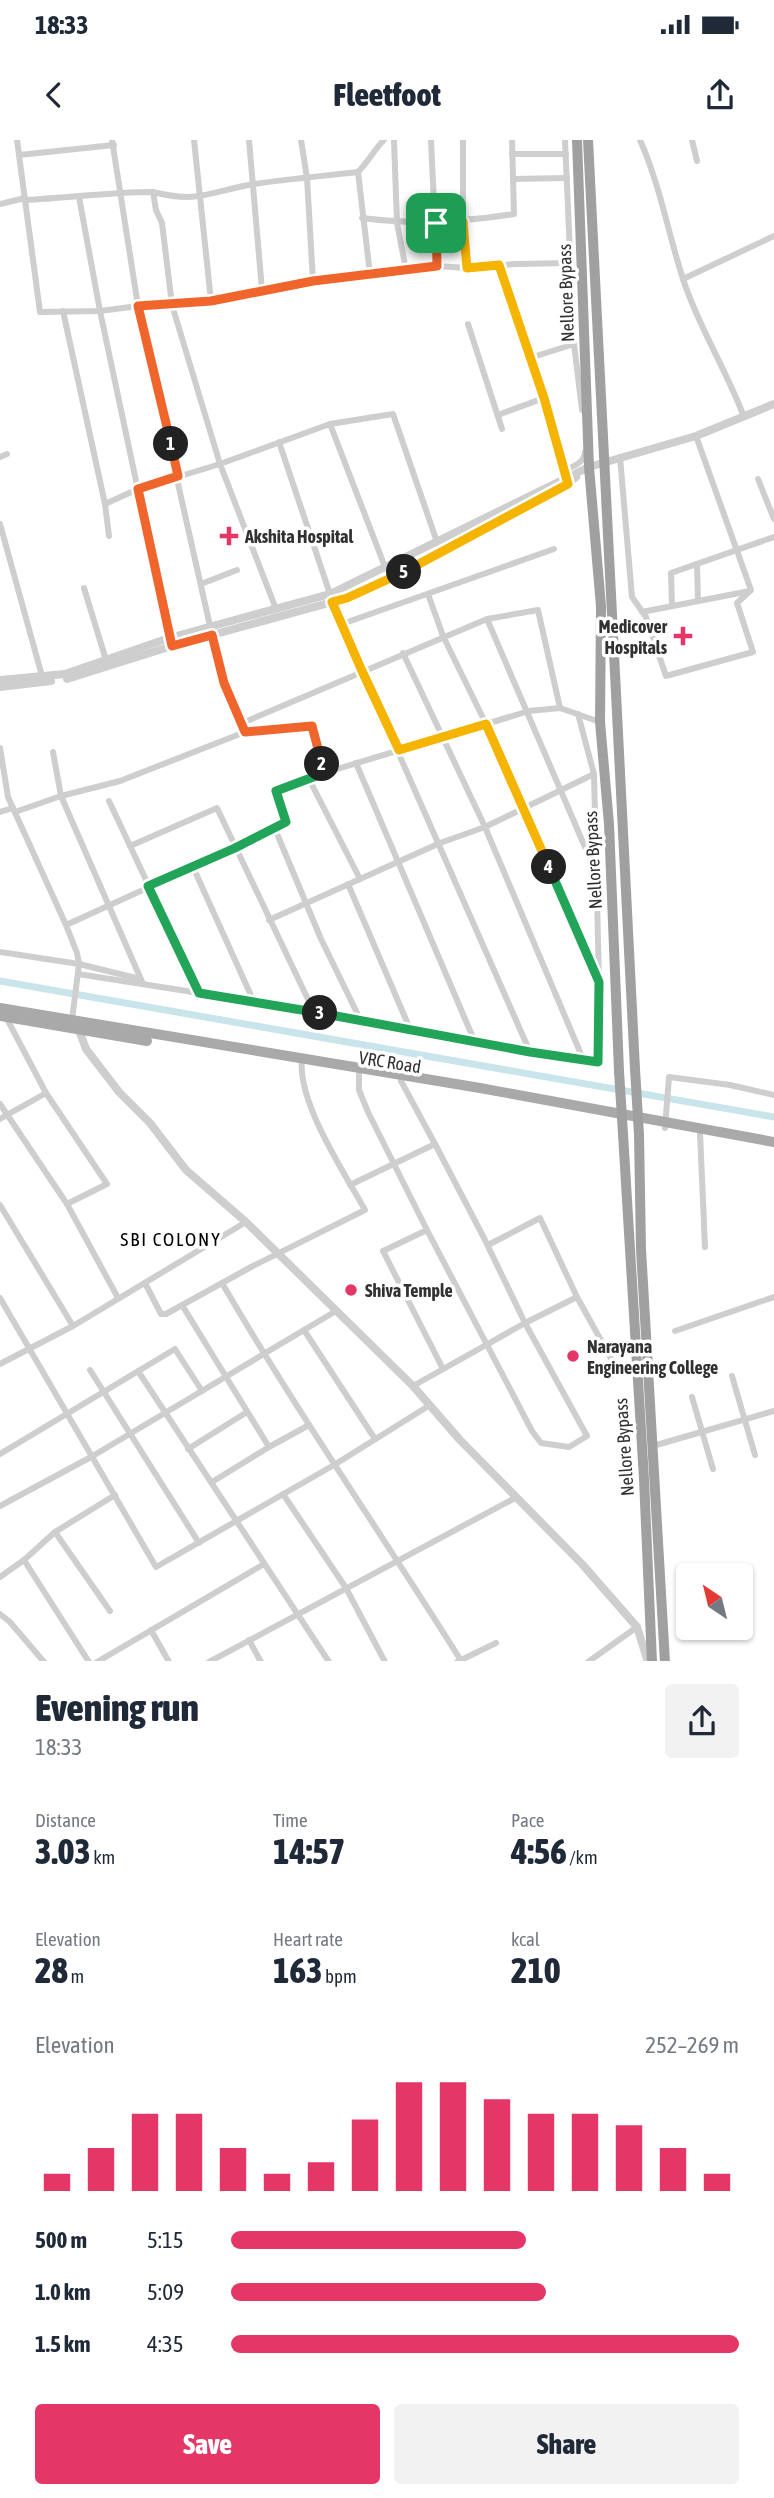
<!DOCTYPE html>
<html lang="en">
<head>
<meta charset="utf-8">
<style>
	body { margin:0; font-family:"Asap Condensed",sans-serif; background:#f2f2f3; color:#1f2937; height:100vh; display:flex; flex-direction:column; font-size:26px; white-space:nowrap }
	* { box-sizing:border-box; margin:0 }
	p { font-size:23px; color:#747a83 }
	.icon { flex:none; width:38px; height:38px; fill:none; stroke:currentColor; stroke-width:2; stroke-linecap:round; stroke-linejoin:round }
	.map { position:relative; height:1521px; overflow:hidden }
	.details { display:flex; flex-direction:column; background:#fff; flex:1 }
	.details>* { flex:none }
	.needle { width:46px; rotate:325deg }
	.fabs { position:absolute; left:676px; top:1423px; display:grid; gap:14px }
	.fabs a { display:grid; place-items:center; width:77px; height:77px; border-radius:7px; background:#fff; box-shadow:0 2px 5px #0004; font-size:35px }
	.pin { position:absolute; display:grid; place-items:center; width:60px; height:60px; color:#fff; margin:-30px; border-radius:14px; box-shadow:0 4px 10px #0006 }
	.km { position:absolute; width:35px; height:35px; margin:-18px; border-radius:50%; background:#222; color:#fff; font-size:19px; line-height:35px; text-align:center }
	.round { display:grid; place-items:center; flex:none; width:74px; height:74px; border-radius:7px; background:#f2f2f3 }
	.head { display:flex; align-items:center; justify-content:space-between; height:119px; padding:0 35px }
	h1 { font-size:38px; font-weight:800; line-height:52px }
	.stats { display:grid; grid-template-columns:repeat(3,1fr); gap:10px; height:119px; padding:7px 35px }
	.stats div { display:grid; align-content:center }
	.stats b { font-size:35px; font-weight:800 }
	.stats small { font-size:19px; font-weight:400 }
	.stats p { font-size:19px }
	.chart { height:196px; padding:14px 35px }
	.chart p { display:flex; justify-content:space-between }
	.chart svg { width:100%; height:126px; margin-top:7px; stroke:#e43767; stroke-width:6 }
	.button { display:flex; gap:14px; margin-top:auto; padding:14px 35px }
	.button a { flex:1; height:80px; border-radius:7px; background:#e43767; color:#fff; font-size:28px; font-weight:800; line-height:80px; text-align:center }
	.button a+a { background:#f2f2f3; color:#1f2937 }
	ul { padding:0 35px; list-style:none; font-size:23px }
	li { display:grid; grid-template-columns:112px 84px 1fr; align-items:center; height:52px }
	li i { height:18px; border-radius:9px; background:#e43767 }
	.status { display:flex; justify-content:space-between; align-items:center; height:49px; padding:0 35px; background:#fff; direction:ltr }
	.status svg { height:19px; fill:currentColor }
	header { display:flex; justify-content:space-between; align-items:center; height:91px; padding:0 35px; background:#fff; font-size:32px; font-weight:800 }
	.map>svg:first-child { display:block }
</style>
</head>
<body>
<div class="status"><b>18:33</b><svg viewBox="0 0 49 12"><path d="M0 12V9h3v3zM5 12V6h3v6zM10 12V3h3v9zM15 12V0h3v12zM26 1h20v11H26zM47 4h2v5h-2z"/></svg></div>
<header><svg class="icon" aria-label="back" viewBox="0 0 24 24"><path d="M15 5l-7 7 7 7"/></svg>Fleetfoot<svg class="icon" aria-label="share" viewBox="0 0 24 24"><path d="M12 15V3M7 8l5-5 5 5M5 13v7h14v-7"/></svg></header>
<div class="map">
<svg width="774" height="1522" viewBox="0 0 774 1522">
	<rect width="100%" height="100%" fill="#fff"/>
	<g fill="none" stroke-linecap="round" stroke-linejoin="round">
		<polyline stroke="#c9e5eb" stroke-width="7" points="0,841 774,977"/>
		<g stroke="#cecece" stroke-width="6">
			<polyline points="17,0 40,172 100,171 138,166 211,161 313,141 437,126 467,128 515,124 572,123"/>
			<polyline points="112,0 138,166 210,486"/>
			<polyline points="194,0 211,161"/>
			<polyline points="249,0 262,150"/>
			<polyline points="301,0 307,38 313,141"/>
			<polyline points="394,0 397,83 406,130"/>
			<polyline points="431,0 437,126"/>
			<polyline points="463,0 463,82 467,128"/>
			<polyline points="565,0 574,204 582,270"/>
			<path d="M 640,0 C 660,45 668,93 683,139 C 698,186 726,229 744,277"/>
			<polyline points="692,0 697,21"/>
			<polyline points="512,14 566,14"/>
			<polyline points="19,15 114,5"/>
			<polyline points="358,32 370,134"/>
			<polyline points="513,39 567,38"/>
			<path d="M 153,52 C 200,64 211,51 254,44 C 289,39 323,36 358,32 C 368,22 374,10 384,0"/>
			<polyline points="79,57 100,171 170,501"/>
			<path d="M 25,60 C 68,58 110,52 153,52 L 156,70 L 162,83 L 172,165 L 220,324 L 276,469"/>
			<polyline points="0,64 25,58"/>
			<path d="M 362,78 C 414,85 462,82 514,74 L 512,0"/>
			<polyline points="499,125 544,258 566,333"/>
			<polyline points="683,139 774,96"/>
			<polyline points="63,171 105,364 109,396"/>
			<polyline points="468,184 502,289"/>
			<polyline points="530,218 574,204"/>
			<polyline points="498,275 544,258"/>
			<polyline points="330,284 393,274 437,402"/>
			<polyline points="279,302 330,454"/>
			<polyline points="0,317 7,314"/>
			<polyline points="620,317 632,457 646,477 666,536 753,512 737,463 751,450 696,296"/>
			<path d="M 565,330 C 574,326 584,323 585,312"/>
			<polyline points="758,339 774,379"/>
			<polyline points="105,364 138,349 220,324 330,284 385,427"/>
			<polyline points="0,384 42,536"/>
			<polyline points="697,424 698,461"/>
			<polyline points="201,444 237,430"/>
			<polyline points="84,448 106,520"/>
			<polyline points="428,454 443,496 486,584 598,840"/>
			<polyline points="332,462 530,912"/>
			<polyline points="672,466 671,433 774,397"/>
			<polyline points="642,472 750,451"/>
			<polyline points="487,479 594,728"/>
			<polyline points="342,484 554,409"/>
			<polyline points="212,495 224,543 245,592"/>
			<polyline points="403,513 485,687 583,919"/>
			<polyline points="240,584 487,479 538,470 560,568"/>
			<polyline points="0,608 8,657 66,785 77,813 79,824 72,880"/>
			<polyline points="53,612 61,656 143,844"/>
			<polyline points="356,623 474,900"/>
			<polyline points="309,639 360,739"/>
			<polyline points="109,661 199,853"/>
			<polyline points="0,672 13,668"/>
			<polyline points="15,672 61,656 120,641 245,592 312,586 324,633"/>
			<polyline points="275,689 321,799 361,881"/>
			<polyline points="130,706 217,668 314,872"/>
			<polyline points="193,727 254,862"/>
			<polyline points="348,744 410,889"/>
			<polyline points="269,780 440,703 485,687 594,634"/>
			<polyline points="66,785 235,708 287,682 276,651 324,633 529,571 560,568 600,582"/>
			<polyline points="0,812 79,824 140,839"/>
			<polyline points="78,834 257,862 530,912 598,922 599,842 594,634 578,574"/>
			<polyline points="359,934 359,950 368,972 427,1090 532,1291 541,1303 569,1307 587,1296 525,1183 577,1157 540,1078 488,1105"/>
			<polyline points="46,953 107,1044 67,1064"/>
			<polyline points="0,964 67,1064 118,1158"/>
			<polyline points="0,979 46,953 6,877"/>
			<polyline points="665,988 669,937 730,945 774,955"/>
			<polyline points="700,993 705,1107"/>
			<polyline points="350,1045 435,1004 401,941"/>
			<polyline points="0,1065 73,1186"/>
			<polyline points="427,1090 383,1111 443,1229"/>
			<path d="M 145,1143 L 161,1174 L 166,1174 L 251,1127 L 365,1070 C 344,1032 297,962 302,919"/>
			<path d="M 222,1143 C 297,1272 381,1393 460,1519"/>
			<polyline points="577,1157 619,1233"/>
			<polyline points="0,1158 156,1427 334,1325 430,1265"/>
			<polyline points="182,1165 269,1307 309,1285"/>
			<polyline points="304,1190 375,1299"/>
			<polyline points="675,1191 774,1157"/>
			<polyline points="0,1224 73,1186 246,1082"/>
			<polyline points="90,1230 199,1403"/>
			<polyline points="138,1231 329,1522"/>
			<polyline points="732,1236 755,1315"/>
			<polyline points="413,1246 525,1183 484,1098 435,1004"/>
			<polyline points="692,1257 713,1329"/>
			<polyline points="653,1306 774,1271"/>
			<polyline points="188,1309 247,1272"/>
			<polyline points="0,1314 175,1209 202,1251"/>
			<polyline points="212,1342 269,1307"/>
			<polyline points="283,1354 346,1448 385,1522"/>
			<polyline points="0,1366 91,1317 336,1171"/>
			<polyline points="55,1392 110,1471"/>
			<polyline points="0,1437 24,1420"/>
			<polyline points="0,1474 10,1482 44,1522"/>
			<polyline points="151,1490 169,1522"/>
			<polyline points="249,1500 261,1522"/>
			<polyline points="89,1522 24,1420 55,1392 115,1355"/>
			<polyline points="97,1522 264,1424"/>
			<polyline points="209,1522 515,1358"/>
			<polyline points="457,1522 496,1503"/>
			<polyline points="588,1522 637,1487"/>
		</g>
		<g stroke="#cecece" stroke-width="8">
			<polyline points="67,539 172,506 347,458 405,432 563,347 576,337"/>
			<polyline points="0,540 65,534 169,498 330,454 589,327 696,296 774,264"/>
			<polyline points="0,547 51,541"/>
			<polyline points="79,890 86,909 119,952 150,983 186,1030 246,1082 413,1246 460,1300 582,1424 637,1487 648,1522"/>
		</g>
		<g stroke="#a9a9a9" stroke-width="10">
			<polyline points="0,868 480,948 774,1002"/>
			<polyline points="0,876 147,901"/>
		</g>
		<g stroke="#a0a0a0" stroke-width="10">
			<polyline points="577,0 589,327 601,466 600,582 609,684 619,931"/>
			<polyline points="588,0 635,929"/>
			<polyline points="623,994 644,1339 652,1522"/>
			<polyline points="639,995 641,1109 665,1522"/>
		</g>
		<g stroke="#a0a0a0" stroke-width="10">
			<polyline points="635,929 639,995"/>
			<polyline points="619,931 623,994"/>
		</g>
	</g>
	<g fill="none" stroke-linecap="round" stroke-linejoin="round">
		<g stroke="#fff" stroke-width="14">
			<polyline id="split-1" points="171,304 138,166 211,161 313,141 437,126 436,83"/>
		</g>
		<g stroke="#fff" stroke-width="14">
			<polyline id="split-2" points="171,304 178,336 138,349 172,506 212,495 224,543 245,592 312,586 322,624"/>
		</g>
		<g stroke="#fff" stroke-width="14">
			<polyline id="split-3" points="320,873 199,853 148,746 235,708 286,682 276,651 324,633 322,624"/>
		</g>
		<g stroke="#fff" stroke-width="14">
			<polyline id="split-4" points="320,873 530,912 598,922 599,842 549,727"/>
		</g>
		<g stroke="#fff" stroke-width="14">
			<polyline id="split-5" points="404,432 347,458 332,462 362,531 399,610 486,584 549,727"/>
		</g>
		<g stroke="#fff" stroke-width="14">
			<polyline id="split-6" points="404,432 568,344 544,258 499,125 467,128 463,82 436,83"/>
		</g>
		<use href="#split-1" stroke="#f0652b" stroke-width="9"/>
		<use href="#split-2" stroke="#f0652b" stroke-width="9"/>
		<use href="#split-3" stroke="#22a559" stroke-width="9"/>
		<use href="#split-4" stroke="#22a559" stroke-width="9"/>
		<use href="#split-5" stroke="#f5b400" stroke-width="9"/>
		<use href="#split-6" stroke="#f5b400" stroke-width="9"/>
	</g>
	<g fill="#e43767" stroke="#fff" stroke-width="2.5">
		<path d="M225.5 385.5h7v7h7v7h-7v7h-7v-7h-7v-7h7z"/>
		<path d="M679.5 485.5h7v7h7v7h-7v7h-7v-7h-7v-7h7z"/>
		<circle cx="351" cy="1150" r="7"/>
		<circle cx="573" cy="1216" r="7"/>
	</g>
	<g text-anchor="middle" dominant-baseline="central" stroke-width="7" stroke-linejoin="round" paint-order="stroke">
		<g font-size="18" fill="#313131" stroke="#fff">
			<text transform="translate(566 153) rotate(-92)">Nellore Bypass</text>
			<text transform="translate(593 720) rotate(-93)">Nellore Bypass</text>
			<text transform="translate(390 922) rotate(9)">VRC Road</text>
			<text transform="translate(624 1307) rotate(-94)">Nellore Bypass</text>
		</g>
		<g font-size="18" font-weight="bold" fill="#313131" stroke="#fff" text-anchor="start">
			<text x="245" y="396">Akshita Hospital</text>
			<text x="667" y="486" text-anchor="end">Medicover<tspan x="667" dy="21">Hospitals</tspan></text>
			<text x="365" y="1150">Shiva Temple</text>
			<text x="587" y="1206">Narayana<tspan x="587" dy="21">Engineering College</tspan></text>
		</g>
		<g font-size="19" letter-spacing="2" fill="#000" stroke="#fff">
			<text x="171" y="1099">SBI COLONY</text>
		</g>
	</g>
</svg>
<div class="fabs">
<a><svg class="needle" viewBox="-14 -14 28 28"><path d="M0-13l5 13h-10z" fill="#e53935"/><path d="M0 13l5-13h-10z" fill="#747a83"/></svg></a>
</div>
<div class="pin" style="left:436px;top:83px;background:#1e9e55"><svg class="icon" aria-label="arrive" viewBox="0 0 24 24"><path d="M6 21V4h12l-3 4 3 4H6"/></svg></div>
<b class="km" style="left:171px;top:304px">1</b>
<b class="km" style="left:322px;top:624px">2</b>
<b class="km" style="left:320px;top:873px">3</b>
<b class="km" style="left:549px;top:727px">4</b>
<b class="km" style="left:404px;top:432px">5</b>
</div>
<section class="details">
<div class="head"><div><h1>Evening run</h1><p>18:33</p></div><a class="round"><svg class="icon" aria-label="share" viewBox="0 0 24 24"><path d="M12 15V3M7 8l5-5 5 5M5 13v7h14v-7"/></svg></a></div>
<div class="stats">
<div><p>Distance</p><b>3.03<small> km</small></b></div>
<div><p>Time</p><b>14:57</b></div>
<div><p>Pace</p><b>4:56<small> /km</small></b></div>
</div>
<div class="stats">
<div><p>Elevation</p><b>28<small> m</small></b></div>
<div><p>Heart rate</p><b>163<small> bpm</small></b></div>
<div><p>kcal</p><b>210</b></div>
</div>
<div class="chart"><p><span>Elevation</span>252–269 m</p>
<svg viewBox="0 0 160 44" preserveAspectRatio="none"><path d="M5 44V38M15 44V29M25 44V17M35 44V17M45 44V29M55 44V38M65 44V34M75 44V19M85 44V6M95 44V6M105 44V12M115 44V17M125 44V17M135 44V21M145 44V29M155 44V38"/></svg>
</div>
<ul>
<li><b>500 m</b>5:15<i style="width:58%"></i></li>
<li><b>1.0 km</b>5:09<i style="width:62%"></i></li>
<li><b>1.5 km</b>4:35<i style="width:100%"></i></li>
</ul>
<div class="button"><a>Save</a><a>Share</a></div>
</section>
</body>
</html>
